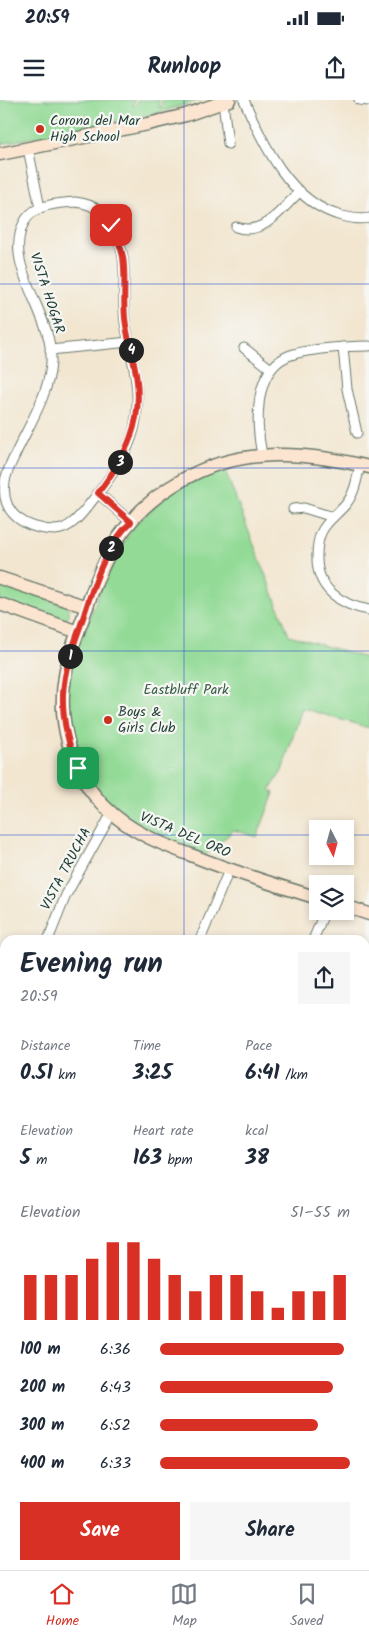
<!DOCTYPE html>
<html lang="en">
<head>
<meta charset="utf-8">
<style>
	body { margin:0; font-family:Kalam,sans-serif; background:#f6f6f7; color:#1f2937; height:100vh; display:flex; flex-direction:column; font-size:19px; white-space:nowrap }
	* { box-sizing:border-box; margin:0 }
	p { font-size:16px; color:#747a83 }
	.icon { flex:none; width:28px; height:28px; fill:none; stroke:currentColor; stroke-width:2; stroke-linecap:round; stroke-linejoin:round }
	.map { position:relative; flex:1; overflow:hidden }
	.side { position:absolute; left:0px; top:835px; width:370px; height:635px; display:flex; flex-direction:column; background:#fff; border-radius:15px 15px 0 0; box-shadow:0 2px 8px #0003 }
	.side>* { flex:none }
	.needle { width:32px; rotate:174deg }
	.fabs { position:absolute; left:309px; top:720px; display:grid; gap:10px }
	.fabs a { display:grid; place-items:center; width:45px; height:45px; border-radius:0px; background:#fff; box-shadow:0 2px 8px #0003; font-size:25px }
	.pin { position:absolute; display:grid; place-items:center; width:42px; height:42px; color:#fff; margin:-21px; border-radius:10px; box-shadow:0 2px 8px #0006 }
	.km { position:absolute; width:25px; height:25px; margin:-12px; border-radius:50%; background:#222; color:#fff; font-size:14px; line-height:25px; text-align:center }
	.round { display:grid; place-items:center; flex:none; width:52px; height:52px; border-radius:0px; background:#f6f6f7 }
	.summary { display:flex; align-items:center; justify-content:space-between; height:85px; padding:0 20px }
	h1 { font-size:28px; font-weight:800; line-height:38px }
	.stats { display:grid; grid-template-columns:repeat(3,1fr); gap:8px; height:85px; padding:5px 20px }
	.stats div { display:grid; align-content:center }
	.stats b { font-size:21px; font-weight:800 }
	.stats small { font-size:14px; font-weight:400 }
	.stats p { font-size:14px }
	.chart { height:140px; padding:10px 20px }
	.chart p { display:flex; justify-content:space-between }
	.chart svg { width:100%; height:90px; margin-top:5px; stroke:#d93025; stroke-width:6 }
	.action { display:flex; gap:10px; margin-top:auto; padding:10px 20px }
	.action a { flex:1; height:58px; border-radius:0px; background:#d93025; color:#fff; font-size:20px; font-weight:800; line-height:58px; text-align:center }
	.action a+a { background:#f6f6f7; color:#1f2937 }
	ul { padding:0 20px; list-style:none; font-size:16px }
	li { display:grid; grid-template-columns:80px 60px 1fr; align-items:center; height:38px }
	li i { height:12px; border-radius:6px; background:#d93025 }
	.status { display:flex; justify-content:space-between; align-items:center; height:35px; padding:0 25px; background:#fff; direction:ltr }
	.status svg { height:14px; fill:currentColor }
	header { display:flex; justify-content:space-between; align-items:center; height:65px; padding:0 20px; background:#fff; font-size:22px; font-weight:800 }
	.tab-bar { display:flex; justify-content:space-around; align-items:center; height:70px; border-top:1px solid #e0e1e3; background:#fff; font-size:14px; color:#747a83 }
	.tab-bar a { display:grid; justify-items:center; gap:2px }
	.tab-bar .selected { color:#d93025 }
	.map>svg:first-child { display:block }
</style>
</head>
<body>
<div class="status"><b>20:59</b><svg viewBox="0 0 49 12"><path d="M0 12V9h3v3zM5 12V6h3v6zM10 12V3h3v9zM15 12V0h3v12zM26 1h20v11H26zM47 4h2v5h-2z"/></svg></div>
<header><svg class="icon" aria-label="menu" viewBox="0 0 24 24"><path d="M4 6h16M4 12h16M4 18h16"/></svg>Runloop<svg class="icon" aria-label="share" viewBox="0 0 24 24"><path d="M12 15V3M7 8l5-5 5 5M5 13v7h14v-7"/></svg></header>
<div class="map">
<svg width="369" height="1470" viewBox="0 0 369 1470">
	<rect width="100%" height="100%" fill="#f6f6f2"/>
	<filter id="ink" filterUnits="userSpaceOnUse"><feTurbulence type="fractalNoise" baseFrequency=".02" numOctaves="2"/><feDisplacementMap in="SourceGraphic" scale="10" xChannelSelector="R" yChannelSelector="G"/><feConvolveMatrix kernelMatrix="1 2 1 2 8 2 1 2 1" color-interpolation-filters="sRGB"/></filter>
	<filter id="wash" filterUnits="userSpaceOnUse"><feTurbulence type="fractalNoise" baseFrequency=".0096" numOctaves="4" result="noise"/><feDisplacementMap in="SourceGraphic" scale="20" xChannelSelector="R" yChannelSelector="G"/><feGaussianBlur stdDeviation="1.12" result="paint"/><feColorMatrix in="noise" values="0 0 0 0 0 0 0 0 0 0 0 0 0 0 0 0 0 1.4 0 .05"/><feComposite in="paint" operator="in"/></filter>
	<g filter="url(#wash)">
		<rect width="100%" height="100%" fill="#f2e6d0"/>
		<g fill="#92da95" stroke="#588c64">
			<polygon points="0,0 136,0 132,4 134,6 139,0 159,0 159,8 161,8 162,0 200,0 158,13 0,44"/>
			<polygon points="224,368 289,535 369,559 369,628 302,608 282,671 270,690 274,693 257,737 234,730 206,755 134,723 110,705 93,685 79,658 69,625 66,592 74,557 113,458 137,423 172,391"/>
			<path d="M 0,483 L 65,505 L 69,510 C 70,516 67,520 61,521 L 0,500 Z"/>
			<polygon points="0,1319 5,1320 5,1465 365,1465 365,1424 369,1424 369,1470 0,1470"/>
		</g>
	</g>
	<g filter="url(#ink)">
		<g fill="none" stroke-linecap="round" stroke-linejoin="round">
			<g stroke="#69786b" stroke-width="11">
				<g id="street">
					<path d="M 244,0 C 264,45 290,103 342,116 C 351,118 360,120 369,118"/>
					<polyline points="359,0 369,1"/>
					<polyline points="223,2 228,44"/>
					<polyline points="28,48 40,108"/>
					<path d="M 75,102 C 95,104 106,113 114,131 C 118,140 122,148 123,158 C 126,179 122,201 125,222 C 131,259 143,291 134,329 C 127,357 109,379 92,401 C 83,412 71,430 55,430 C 27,429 0,415 5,382 C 6,372 12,362 16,353 C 29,325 49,294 51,263 C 53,227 27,194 20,160 C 16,141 20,116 40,108 C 51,103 64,103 75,102 Z"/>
					<path d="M 236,127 C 263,137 283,108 300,91"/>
					<polyline points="343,247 347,289 357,333"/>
					<polyline points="244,248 271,269"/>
					<polyline points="50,250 129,242"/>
					<path d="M 262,355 C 256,325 253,273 286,257 C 302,249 349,246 369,246"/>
					<path d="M 360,365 C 357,378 355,393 346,404 C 338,414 326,421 321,433 C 318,440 317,448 317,456 C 316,488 340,505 369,510"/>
					<polyline points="98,393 131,422"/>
					<polyline points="293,409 304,408 333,417"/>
					<polyline points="48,840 66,795 112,713"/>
					<polyline points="200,840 229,770"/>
					<polyline points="313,840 325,811"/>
					<polyline points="0,869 5,869"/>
					<polyline points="365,995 369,990"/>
					<polyline points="0,1006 5,993"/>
					<polyline points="365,1146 369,1147"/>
					<polyline points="0,1188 5,1187"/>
					<polyline points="365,1210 369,1208"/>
					<polyline points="0,1287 5,1287"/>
					<polyline points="365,1407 369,1406"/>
				</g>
			</g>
			<g stroke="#69786b" stroke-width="15">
				<g id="secondary">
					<polyline points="0,54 148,24 186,15 229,0"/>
					<polyline points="0,478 87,507"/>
					<polyline points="0,504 78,532"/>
					<path d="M 318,798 C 275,785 233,772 191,755 C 159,743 129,731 104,706 C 71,673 57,622 65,576 C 68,556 76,537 83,518 C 104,455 124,412 184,379 C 241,346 308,352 369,367"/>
					<polyline points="345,806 369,814"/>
					<polyline points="0,1080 5,1082"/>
					<polyline points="365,1085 369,1086"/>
				</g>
			</g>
			<use href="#street" stroke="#fff" stroke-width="9"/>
			<use href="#secondary" stroke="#fce5d0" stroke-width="12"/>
		</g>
	</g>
	<g fill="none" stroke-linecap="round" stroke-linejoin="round" filter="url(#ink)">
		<g stroke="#fff" stroke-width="10">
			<path id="route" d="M 78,668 C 68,644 62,620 63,594 C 64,571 72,549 80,527 C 92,491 103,448 131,422 L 98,393 C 126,356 144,322 136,274 C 133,255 127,237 125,218 C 123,198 126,177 123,157 C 121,146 116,135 111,125"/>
		</g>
		<use href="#route" stroke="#d93025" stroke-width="6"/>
	</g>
	<path fill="none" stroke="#1d4ed8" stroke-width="1" stroke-opacity="0.55" d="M 184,0 L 184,840M 0,184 L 369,184M 0,368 L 369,368M 0,551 L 369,551M 0,735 L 318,735M 345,735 L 369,735M 0,919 L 5,919M 365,919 L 369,919M 0,1102 L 5,1102M 365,1102 L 369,1102M 0,1286 L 5,1286M 365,1286 L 369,1286M 184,1465 L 184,1470"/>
	<g fill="#c8321e" stroke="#f6f6f2" stroke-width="2">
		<circle cx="40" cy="29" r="5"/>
		<circle cx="108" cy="620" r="5"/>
	</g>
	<g text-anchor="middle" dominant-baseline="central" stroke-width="4.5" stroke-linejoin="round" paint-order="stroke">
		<g font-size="14" fill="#1f3d34" stroke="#f6f6f2" text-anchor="start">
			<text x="50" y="21">Corona del Mar<tspan x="50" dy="16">High School</tspan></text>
			<text x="118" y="612">Boys &amp;<tspan x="118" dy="16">Girls Club</tspan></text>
		</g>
		<g font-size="14" fill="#1f3d34" stroke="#f6f6f2">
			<text transform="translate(47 193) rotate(72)">VISTA HOGAR</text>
			<text transform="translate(185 735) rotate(23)">VISTA DEL ORO</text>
			<text transform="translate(66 769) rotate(-62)">VISTA TRUCHA</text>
		</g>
		<g font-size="14" fill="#365c47" stroke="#f6f6f2">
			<text x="186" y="590">Eastbluff Park</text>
		</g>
	</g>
</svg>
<div class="fabs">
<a><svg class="needle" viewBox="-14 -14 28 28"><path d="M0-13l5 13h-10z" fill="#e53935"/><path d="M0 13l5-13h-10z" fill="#747a83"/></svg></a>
<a><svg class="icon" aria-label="layers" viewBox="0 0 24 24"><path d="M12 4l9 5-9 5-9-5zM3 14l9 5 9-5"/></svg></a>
</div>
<div class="pin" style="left:78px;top:668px;background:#1e9e55"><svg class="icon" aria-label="arrive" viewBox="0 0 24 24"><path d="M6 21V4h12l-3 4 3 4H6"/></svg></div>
<div class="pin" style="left:111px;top:125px;background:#d93025"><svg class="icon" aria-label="check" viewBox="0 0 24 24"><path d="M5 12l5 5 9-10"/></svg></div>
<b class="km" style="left:70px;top:556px">1</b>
<b class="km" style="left:111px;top:448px">2</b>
<b class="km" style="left:120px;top:362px">3</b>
<b class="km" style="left:131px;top:250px">4</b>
<section class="side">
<div class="summary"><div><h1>Evening run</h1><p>20:59</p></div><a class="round"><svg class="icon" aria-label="share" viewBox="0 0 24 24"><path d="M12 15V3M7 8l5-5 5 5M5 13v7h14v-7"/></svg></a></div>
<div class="stats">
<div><p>Distance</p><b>0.51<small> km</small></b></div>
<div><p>Time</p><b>3:25</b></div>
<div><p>Pace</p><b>6:41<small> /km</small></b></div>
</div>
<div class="stats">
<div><p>Elevation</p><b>5<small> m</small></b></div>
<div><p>Heart rate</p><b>163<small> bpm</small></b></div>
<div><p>kcal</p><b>38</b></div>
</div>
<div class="chart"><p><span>Elevation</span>51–55 m</p>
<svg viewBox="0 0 160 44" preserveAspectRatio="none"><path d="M5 44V22M15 44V22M25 44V22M35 44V14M45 44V6M55 44V6M65 44V14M75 44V22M85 44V30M95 44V22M105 44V22M115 44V30M125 44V38M135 44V30M145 44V30M155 44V22"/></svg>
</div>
<ul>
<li><b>100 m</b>6:36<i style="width:97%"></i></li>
<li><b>200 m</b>6:43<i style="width:91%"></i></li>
<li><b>300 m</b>6:52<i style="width:83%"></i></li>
<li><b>400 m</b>6:33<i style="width:100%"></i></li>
</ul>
<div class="action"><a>Save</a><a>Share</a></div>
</section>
</div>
<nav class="tab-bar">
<a class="selected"><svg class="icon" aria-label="home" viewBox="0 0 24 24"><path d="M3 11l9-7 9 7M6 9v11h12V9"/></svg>Home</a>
<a><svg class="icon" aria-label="map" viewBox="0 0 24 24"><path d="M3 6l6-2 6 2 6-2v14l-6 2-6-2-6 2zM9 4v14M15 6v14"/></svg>Map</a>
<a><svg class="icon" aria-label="saved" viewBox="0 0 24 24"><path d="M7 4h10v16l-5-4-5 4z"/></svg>Saved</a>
</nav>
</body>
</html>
